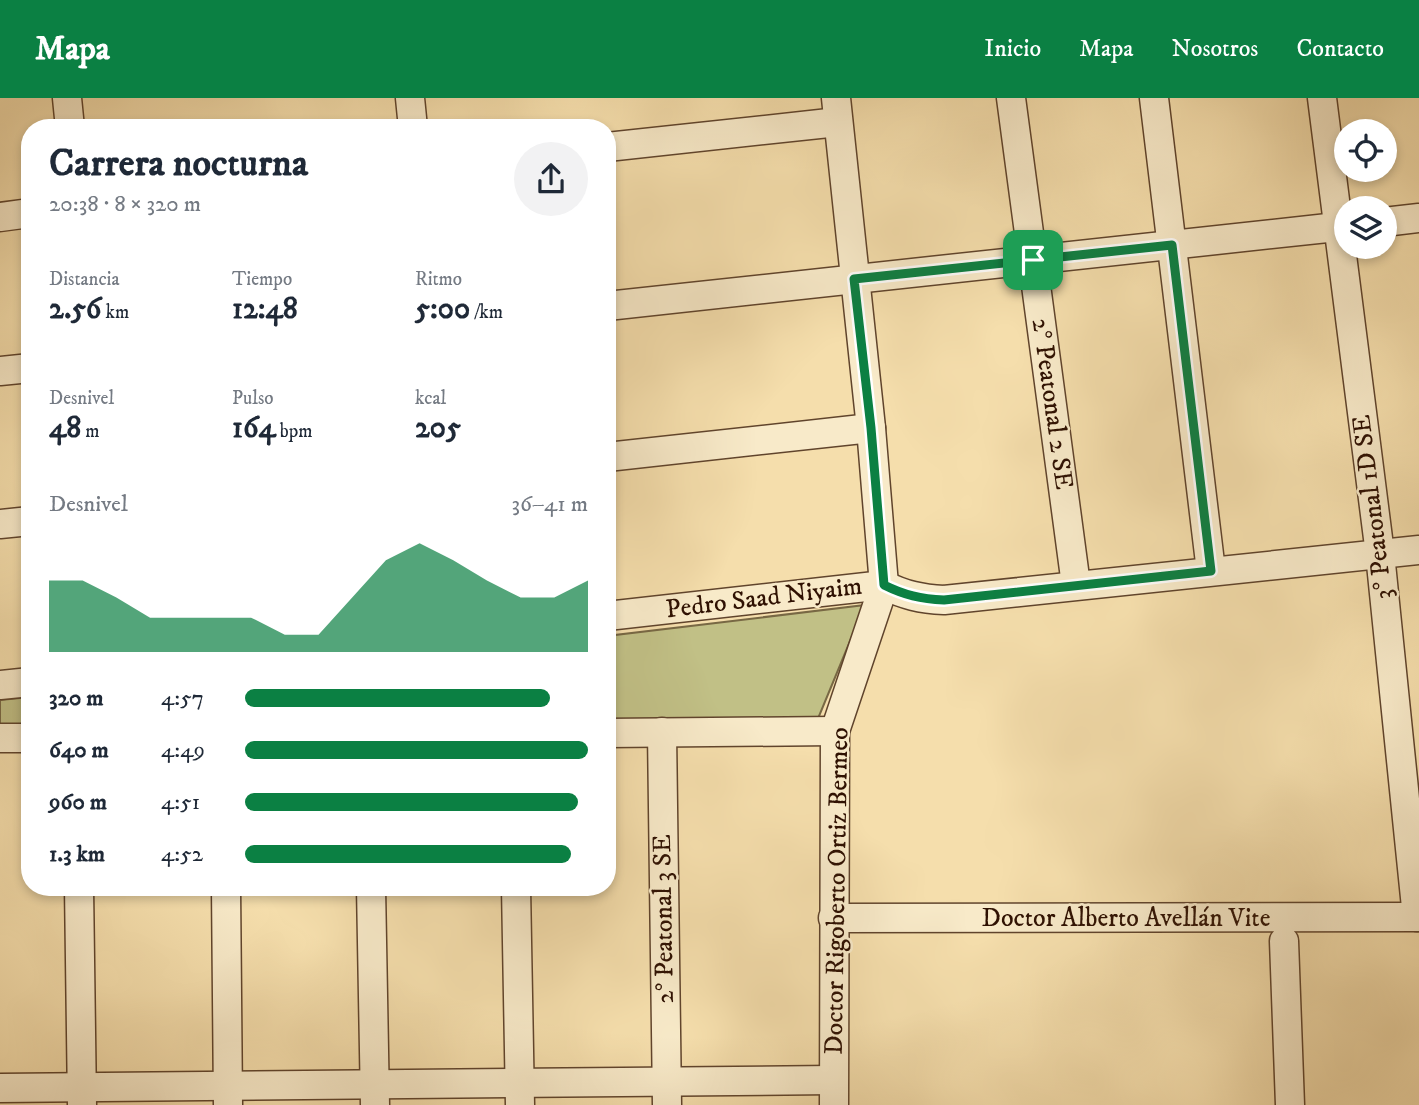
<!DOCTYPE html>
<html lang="es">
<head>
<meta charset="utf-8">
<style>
	body { margin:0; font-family:"IM FELL DW Pica",serif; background:#f2f2f3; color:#1f2937; height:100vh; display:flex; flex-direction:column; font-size:26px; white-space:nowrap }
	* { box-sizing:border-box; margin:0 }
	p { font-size:23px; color:#747a83 }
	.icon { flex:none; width:38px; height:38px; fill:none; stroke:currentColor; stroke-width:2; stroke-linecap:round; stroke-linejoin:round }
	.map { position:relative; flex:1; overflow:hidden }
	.details { position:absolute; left:21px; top:21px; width:595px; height:777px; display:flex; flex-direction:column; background:#fff; border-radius:28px; box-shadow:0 4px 10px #0003 }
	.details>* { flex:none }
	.buttons { position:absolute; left:1334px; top:21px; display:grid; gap:14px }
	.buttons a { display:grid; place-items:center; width:63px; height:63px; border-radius:50%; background:#fff; box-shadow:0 4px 10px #0003; font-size:35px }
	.pin { position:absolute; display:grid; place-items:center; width:60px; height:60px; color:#fff; margin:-30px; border-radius:14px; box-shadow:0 4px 10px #0006 }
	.round { display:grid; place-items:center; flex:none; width:74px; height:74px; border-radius:37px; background:#f2f2f3 }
	.head { display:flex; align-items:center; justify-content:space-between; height:119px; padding:0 28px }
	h1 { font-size:38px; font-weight:700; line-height:52px }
	.stats { display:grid; grid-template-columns:repeat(3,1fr); gap:10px; height:119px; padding:7px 28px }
	.stats div { display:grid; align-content:center }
	.stats b { font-size:30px; font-weight:700 }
	.stats small { font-size:19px; font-weight:400 }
	.stats p { font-size:19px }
	.chart { height:196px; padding:14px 28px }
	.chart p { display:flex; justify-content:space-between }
	.chart svg { width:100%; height:126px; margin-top:7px; fill:#0b8043; opacity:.7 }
	ul { padding:0 28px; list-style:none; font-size:23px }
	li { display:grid; grid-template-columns:112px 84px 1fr; align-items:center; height:52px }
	li i { height:18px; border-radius:9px; background:#0b8043 }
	header { display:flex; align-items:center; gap:42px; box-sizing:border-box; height:98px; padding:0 35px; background:#0b8043; color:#fff }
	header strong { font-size:33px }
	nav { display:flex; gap:38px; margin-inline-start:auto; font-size:24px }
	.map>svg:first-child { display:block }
</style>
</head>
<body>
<header>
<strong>Mapa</strong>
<nav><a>Inicio</a><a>Mapa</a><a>Nosotros</a><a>Contacto</a></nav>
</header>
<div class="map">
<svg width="1419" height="1007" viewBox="0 0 1419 1007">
	<rect width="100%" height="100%" fill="#f5deac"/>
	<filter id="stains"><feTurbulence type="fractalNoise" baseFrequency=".00286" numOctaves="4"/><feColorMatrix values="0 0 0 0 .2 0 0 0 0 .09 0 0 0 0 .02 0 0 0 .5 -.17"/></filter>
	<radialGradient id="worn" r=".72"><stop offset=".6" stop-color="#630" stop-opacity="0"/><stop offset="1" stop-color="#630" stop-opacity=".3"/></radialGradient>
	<g fill="#c1c086" stroke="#786844" stroke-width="2">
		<polygon points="865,507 817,623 607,627 607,538"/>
		<polygon points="30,599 30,626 0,627 0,602"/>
	</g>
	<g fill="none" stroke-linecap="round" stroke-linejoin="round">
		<g stroke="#60442c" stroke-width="31">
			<g id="minor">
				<polyline points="67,0 70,30"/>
				<polyline points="410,0 413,30"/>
				<polyline points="1011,0 1076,487"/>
				<polyline points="1154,0 1211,473"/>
				<polyline points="1322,0 1380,456 1417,819"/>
				<polyline points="607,49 838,24"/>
				<polyline points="0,119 30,115"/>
				<polyline points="1384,124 1419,120"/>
				<polyline points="607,208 1346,128"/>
				<polyline points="0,273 30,270"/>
				<polyline points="607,359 871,330"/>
				<polyline points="0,426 30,423"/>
				<path d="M 607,518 L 884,487 C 904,497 921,501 944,502 L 1419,452"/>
				<polyline points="0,587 30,584"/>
				<polyline points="662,634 667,1007"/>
				<polyline points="607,635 835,633"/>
				<polyline points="0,640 30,640"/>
				<polyline points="79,789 82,1007"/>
				<polyline points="226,789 228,1007"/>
				<polyline points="371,789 375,1007"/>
				<polyline points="516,789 520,1007"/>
				<polyline points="833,820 1419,819"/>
				<polyline points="1284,843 1290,1007"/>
				<polyline points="0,990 833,982"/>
				<polyline points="834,1007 835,633 884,487 871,330 836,0"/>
			</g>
		</g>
		<use href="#minor" stroke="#f8eac9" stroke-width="28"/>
	</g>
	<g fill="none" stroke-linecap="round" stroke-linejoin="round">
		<g stroke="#fff" stroke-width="14">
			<path id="route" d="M 1172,147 L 1211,473 L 944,502 C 921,501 904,497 884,487 L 871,330 L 854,181 Z"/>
		</g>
		<use href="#route" stroke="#0b8043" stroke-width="9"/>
	</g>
	<g text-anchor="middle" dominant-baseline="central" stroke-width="5" stroke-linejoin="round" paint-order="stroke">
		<g font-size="26" fill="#2f1102" stroke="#f8eac9">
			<text transform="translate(1052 306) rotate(82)">2° Peatonal 2 SE</text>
			<text transform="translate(1373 409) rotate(-97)">3° Peatonal 1D SE</text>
			<text transform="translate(764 500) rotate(-7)">Pedro Saad Niyaim</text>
			<text transform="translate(837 793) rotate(-89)">Doctor Rigoberto Ortiz Bermeo</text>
			<text x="1126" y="820">Doctor Alberto Avellán Vite</text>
			<text transform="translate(664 821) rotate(-91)">2° Peatonal 3 SE</text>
		</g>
	</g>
	<rect width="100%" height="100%" filter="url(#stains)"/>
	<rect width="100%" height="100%" fill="url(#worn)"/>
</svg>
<div class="buttons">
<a><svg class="icon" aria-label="locate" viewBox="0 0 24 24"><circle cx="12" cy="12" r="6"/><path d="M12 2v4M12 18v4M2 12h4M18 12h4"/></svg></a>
<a><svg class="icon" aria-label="layers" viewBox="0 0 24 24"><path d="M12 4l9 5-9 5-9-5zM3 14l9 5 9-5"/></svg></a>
</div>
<div class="pin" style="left:1033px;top:162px;background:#1e9e55"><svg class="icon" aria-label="arrive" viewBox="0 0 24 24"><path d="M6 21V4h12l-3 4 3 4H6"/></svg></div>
<section class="details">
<div class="head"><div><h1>Carrera nocturna</h1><p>20:38 · 8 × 320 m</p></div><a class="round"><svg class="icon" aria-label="share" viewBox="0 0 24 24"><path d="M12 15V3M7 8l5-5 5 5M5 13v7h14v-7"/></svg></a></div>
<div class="stats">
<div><p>Distancia</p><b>2.56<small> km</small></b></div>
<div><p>Tiempo</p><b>12:48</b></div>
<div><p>Ritmo</p><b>5:00<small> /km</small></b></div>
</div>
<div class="stats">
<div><p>Desnivel</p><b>48<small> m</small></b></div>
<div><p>Pulso</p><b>164<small> bpm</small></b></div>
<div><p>kcal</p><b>205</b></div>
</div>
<div class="chart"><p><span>Desnivel</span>36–41 m</p>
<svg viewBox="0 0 160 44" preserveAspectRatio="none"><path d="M0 44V19L10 19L20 25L30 32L40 32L50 32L60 32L70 38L80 38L90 25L100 12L110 6L120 12L130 19L140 25L150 25L160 19V44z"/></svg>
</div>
<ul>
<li><b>320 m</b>4:57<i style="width:89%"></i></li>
<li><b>640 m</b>4:49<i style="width:100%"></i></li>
<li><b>960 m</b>4:51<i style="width:97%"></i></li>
<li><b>1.3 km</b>4:52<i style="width:95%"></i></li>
</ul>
</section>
</div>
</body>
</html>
